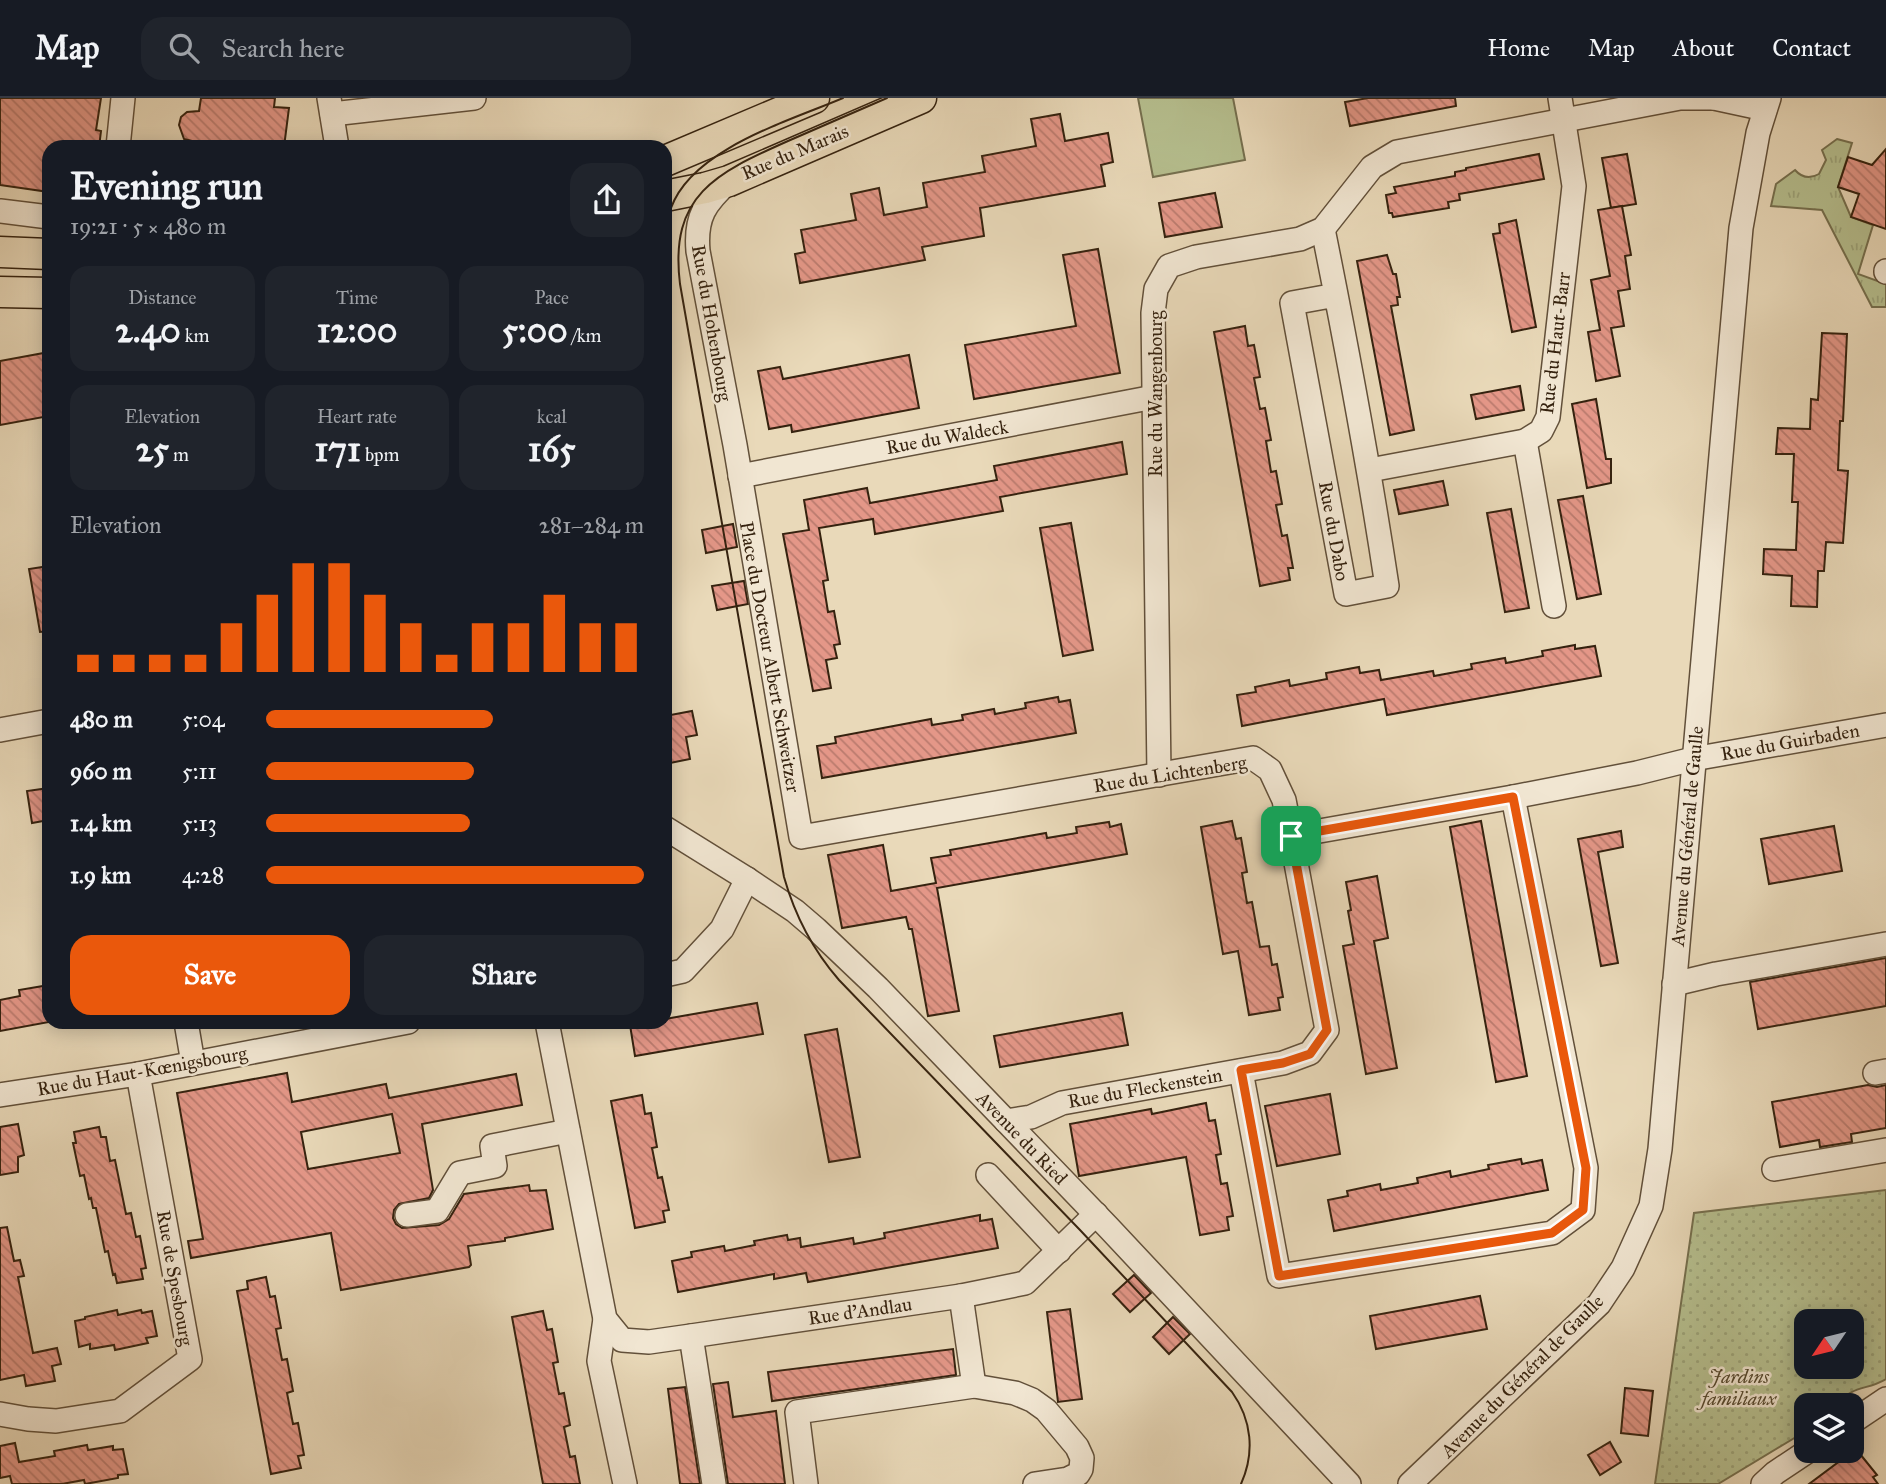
<!DOCTYPE html>
<html lang="en">
<head>
<meta charset="utf-8">
<style>
	body { margin:0; font-family:"IM FELL Great Primer",serif; background:#20242c; color:#f1f3f6; height:100vh; display:flex; flex-direction:column; font-size:26px; white-space:nowrap }
	* { box-sizing:border-box; margin:0 }
	p { font-size:23px; color:#9ea1a6 }
	.icon { flex:none; width:38px; height:38px; fill:none; stroke:currentColor; stroke-width:2; stroke-linecap:round; stroke-linejoin:round }
	.map { position:relative; flex:1; overflow:hidden }
	.sheet { position:absolute; left:42px; top:42px; width:630px; height:889px; display:flex; flex-direction:column; background:#171b24; border-radius:21px; box-shadow:0 4px 18px #0003 }
	.sheet>* { flex:none }
	.needle { width:46px; rotate:235deg }
	.controls { position:absolute; left:1794px; top:1211px; display:grid; gap:14px }
	.controls a { display:grid; place-items:center; width:70px; height:70px; border-radius:14px; background:#171b24; box-shadow:0 4px 18px #0003; font-size:35px }
	.pin { position:absolute; display:grid; place-items:center; width:60px; height:60px; color:#fff; margin:-30px; border-radius:14px; box-shadow:0 4px 10px #0006 }
	.round { display:grid; place-items:center; flex:none; width:74px; height:74px; border-radius:21px; background:#20242c }
	.overview { display:flex; align-items:center; justify-content:space-between; height:119px; padding:0 28px }
	h1 { font-size:38px; font-weight:700; line-height:52px }
	.metrics { display:grid; grid-template-columns:repeat(3,1fr); gap:10px; height:119px; padding:7px 28px }
	.metrics div { display:grid; align-content:center; border-radius:18px; background:#20242c; text-align:center }
	.metrics b { font-size:35px; font-weight:700 }
	.metrics small { font-size:19px; font-weight:400 }
	.metrics p { font-size:19px }
	.chart { height:196px; padding:14px 28px }
	.chart p { display:flex; justify-content:space-between }
	.chart svg { width:100%; height:126px; margin-top:7px; stroke:#ea580c; stroke-width:6 }
	.cta { display:flex; gap:14px; margin-top:auto; padding:14px 28px }
	.cta a { flex:1; height:80px; border-radius:21px; background:#ea580c; color:#fff; font-size:28px; font-weight:700; line-height:80px; text-align:center }
	.cta a+a { background:#20242c; color:#f1f3f6 }
	ul { padding:0 28px; list-style:none; font-size:23px }
	li { display:grid; grid-template-columns:112px 84px 1fr; align-items:center; height:52px }
	li i { height:18px; border-radius:9px; background:#ea580c }
	header { display:flex; align-items:center; gap:42px; box-sizing:border-box; height:98px; padding:0 35px; background:#171b24; border-bottom:2px solid #363941 }
	header strong { font-size:33px }
	nav { display:flex; gap:38px; margin-inline-start:auto; font-size:24px }
	.search { width:490px; height:63px; background:#20242c; display:flex; align-items:center; gap:18px; box-sizing:border-box; padding:0 24px; border-radius:21px; color:#9ea1a6; font-size:26px }
	.map>svg:first-child { display:block }
</style>
</head>
<body>
<header>
<strong>Map</strong>
<div class="search"><svg class="icon" aria-label="search" viewBox="0 0 24 24"><circle cx="10" cy="10" r="6"/><path d="M15 15l6 6"/></svg>Search here</div>
<nav><a>Home</a><a>Map</a><a>About</a><a>Contact</a></nav>
</header>
<div class="map">
<svg width="1886" height="1386" viewBox="0 0 1886 1386">
	<defs>
		<pattern id="grass-tufts" width="24" height="20" patternUnits="userSpaceOnUse" patternTransform="scale(1.75)"><rect width="24" height="20" fill="#b6bf8f"/><path d="M3 7l-1-3M5 7V3M7 7l1-3M15 17l-1-3M17 17v-4M19 17l1-3" fill="none" stroke="#9da47a"/></pattern>
		<pattern id="garden-dots" width="8" height="8" patternUnits="userSpaceOnUse" patternTransform="scale(1.75)"><rect width="8" height="8" fill="#b6bf8f"/><path d="M2 2h.1M6 6h.1" fill="none" stroke="#9da47a" stroke-width="1.8" stroke-linecap="round"/></pattern>
		<pattern id="building-back-hatch" width="6" height="6" patternUnits="userSpaceOnUse" patternTransform="scale(1.75)"><rect width="6" height="6" fill="#e49788"/><path d="M-1 5l2 2M0 0l6 6M5-1l2 2" fill="none" stroke="#ba7b6e"/></pattern>
	</defs>
	<rect width="100%" height="100%" fill="#e9d9b9"/>
	<filter id="stains"><feTurbulence type="fractalNoise" baseFrequency=".00286" numOctaves="4"/><feColorMatrix values="0 0 0 0 .2 0 0 0 0 .09 0 0 0 0 .02 0 0 0 .5 -.17"/></filter>
	<radialGradient id="worn" r=".72"><stop offset=".6" stop-color="#630" stop-opacity="0"/><stop offset="1" stop-color="#630" stop-opacity=".3"/></radialGradient>
	<path fill="url(#grass-tufts)" stroke="#76704f" stroke-width="2" d="M 1837,41 L 1852,45 L 1838,89 L 1851,119 L 1873,127 L 1858,176 L 1886,186 L 1886,209 L 1872,209 L 1822,112 L 1771,108 L 1776,86 L 1795,72 C 1802,80 1810,81 1819,76 L 1826,62 L 1822,52 Z"/>
	<polygon fill="#b6bf8f" stroke="#76704f" stroke-width="2" points="1138,0 1233,0 1245,62 1153,79"/>
	<path fill="url(#garden-dots)" stroke="#76704f" stroke-width="2" fill-rule="evenodd" d="M 1886,1092 L 1886,1281 C 1866,1293 1854,1286 1836,1307 L 1806,1307 L 1806,1333 L 1718,1386 L 1655,1386 L 1694,1115 ZM 1806,1223 L 1852,1223 L 1852,1269 L 1806,1269 Z"/>
	<g fill="url(#building-back-hatch)" stroke="#35220f" stroke-width="2" fill-rule="evenodd">
		<polygon points="0,0 101,0 96,32 101,33 99,49 49,49 49,94 0,87"/>
		<polygon points="201,0 275,0 274,9 289,10 284,49 195,49 196,44 184,41 179,27 181,19 187,14 199,13"/>
		<polygon points="1368,0 1455,0 1456,8 1350,28 1345,4"/>
		<polygon points="1060,16 1065,43 1108,35 1113,64 1101,67 1105,88 980,110 984,138 922,149 925,162 800,185 795,156 805,154 801,132 856,122 851,96 879,90 884,117 927,109 923,85 985,74 982,58 1036,48 1031,21"/>
		<polygon points="1886,51 1886,131 1851,119 1859,96 1838,89 1848,59 1872,67"/>
		<polygon points="1539,56 1544,81 1459,96 1460,102 1448,104 1449,110 1393,119 1392,115 1389,115 1386,97 1396,95 1394,89 1455,78 1455,74 1466,72 1466,70"/>
		<polygon points="1627,56 1636,106 1611,110 1602,60"/>
		<polygon points="1215,95 1222,129 1165,139 1159,105"/>
		<polygon points="1622,108 1631,157 1625,158 1630,191 1618,193 1624,228 1611,230 1620,278 1596,283 1588,234 1600,232 1591,182 1610,178 1598,112"/>
		<polygon points="1516,122 1536,229 1512,234 1493,136 1500,135 1499,126"/>
		<polygon points="1098,151 1120,275 974,301 965,247 1076,228 1063,157"/>
		<polygon points="1387,157 1393,176 1396,176 1400,199 1397,199 1398,207 1391,208 1414,332 1390,337 1357,163"/>
		<polygon points="1245,228 1248,248 1254,247 1260,279 1254,280 1260,311 1265,310 1271,342 1266,343 1271,374 1276,373 1282,406 1276,407 1282,438 1287,437 1293,470 1288,470 1290,482 1260,488 1214,234"/>
		<polygon points="1822,235 1847,236 1843,323 1840,323 1838,372 1848,373 1843,445 1826,444 1824,473 1818,473 1817,509 1791,508 1792,478 1763,476 1764,451 1796,452 1798,404 1792,404 1794,356 1776,356 1778,330 1810,331 1811,301 1818,302"/>
		<polygon points="49,254 49,318 0,327 0,263"/>
		<polygon points="909,257 919,310 792,334 791,327 769,331 758,273 780,269 783,281"/>
		<polygon points="1520,288 1524,312 1476,321 1471,297"/>
		<polygon points="1596,301 1606,361 1611,361 1611,385 1587,390 1572,306"/>
		<polygon points="1122,344 1127,376 1000,399 1003,413 875,436 873,421 819,430 828,482 823,483 828,514 834,513 840,546 834,547 837,560 826,562 831,590 813,593 783,436 809,432 804,402 867,390 870,405 997,382 994,368"/>
		<polygon points="1443,383 1448,407 1399,416 1394,392"/>
		<polygon points="1583,398 1601,496 1577,501 1558,402"/>
		<polygon points="1511,411 1529,510 1505,514 1487,415"/>
		<polygon points="1071,425 1093,552 1063,558 1040,430"/>
		<polygon points="733,426 737,449 706,455 702,432"/>
		<polygon points="49,468 49,533 40,534 29,471"/>
		<polygon points="744,483 748,506 717,512 712,488"/>
		<polygon points="1575,547 1575,551 1595,548 1601,578 1387,617 1384,601 1242,628 1237,597 1256,594 1255,589 1289,582 1290,588 1327,581 1326,575 1359,569 1360,575 1379,572 1381,582 1433,573 1434,578 1472,571 1471,566 1505,560 1506,565 1543,558 1542,553"/>
		<polygon points="1058,599 1059,604 1070,602 1076,635 822,680 817,648 836,645 835,639 931,621 932,627 963,622 962,617 994,611 995,616 1026,610 1025,605"/>
		<polygon points="692,613 697,637 686,639 690,661 665,666 665,618"/>
		<polygon points="49,690 49,722 32,725 27,693"/>
		<polygon points="1232,723 1236,741 1241,740 1247,774 1242,775 1247,805 1252,804 1260,849 1269,848 1272,867 1277,866 1283,899 1278,900 1280,912 1249,917 1238,853 1223,856 1201,729"/>
		<polygon points="1481,723 1527,978 1496,984 1450,729"/>
		<polygon points="1109,724 1110,729 1121,726 1127,756 937,790 959,913 928,918 912,831 909,831 906,819 842,830 828,757 883,747 891,793 936,785 931,760 951,757 950,752 1046,735 1047,740 1077,735 1076,729"/>
		<polygon points="1834,728 1842,773 1769,786 1761,741"/>
		<polygon points="1621,733 1623,749 1598,754 1618,865 1601,868 1578,741"/>
		<polygon points="1377,778 1388,840 1374,843 1397,970 1366,976 1343,848 1354,846 1348,813 1351,812 1346,784"/>
		<polygon points="1886,860 1886,908 1758,931 1750,884"/>
		<polygon points="49,887 49,924 0,933 0,902 20,898 19,892"/>
		<polygon points="757,905 763,936 635,958 630,927 665,924 665,921"/>
		<polygon points="1122,915 1128,947 1000,969 994,938"/>
		<polygon points="837,931 860,1059 829,1064 805,937"/>
		<path d="M 287,975 L 292,1004 L 386,986 L 389,1000 L 516,976 L 522,1007 L 422,1026 L 433,1092 L 429,1100 L 399,1106 L 394,1112 L 393,1120 L 396,1126 L 402,1130 L 439,1127 L 449,1121 L 464,1096 L 529,1087 L 530,1093 L 546,1092 L 553,1131 L 505,1140 L 505,1143 L 468,1148 L 471,1167 L 469,1169 L 341,1192 L 331,1135 L 191,1160 L 188,1143 L 203,1141 L 177,995 ZM 392,1016 L 400,1055 L 308,1071 L 301,1034 Z"/>
		<polygon points="1868,987 1877,989 1886,987 1886,1030 1851,1036 1852,1044 1820,1049 1819,1042 1780,1049 1772,1004"/>
		<polygon points="1330,996 1340,1056 1277,1068 1265,1008"/>
		<polygon points="642,997 645,1016 651,1015 657,1049 652,1050 658,1080 662,1079 669,1112 663,1113 665,1124 635,1130 611,1003"/>
		<polygon points="1206,1005 1209,1023 1215,1022 1221,1056 1216,1057 1221,1086 1227,1085 1233,1118 1227,1119 1229,1132 1200,1137 1186,1059 1079,1078 1070,1026 1151,1011 1152,1016"/>
		<polygon points="18,1026 24,1057 18,1059 18,1074 0,1077 0,1029"/>
		<polygon points="99,1029 101,1039 106,1039 110,1063 115,1062 126,1116 131,1115 136,1139 140,1138 146,1170 141,1171 143,1181 117,1185 115,1176 113,1177 108,1153 105,1154 96,1110 93,1110 91,1100 89,1101 84,1077 80,1078 73,1045 76,1045 74,1034"/>
		<polygon points="1521,1061 1522,1066 1542,1062 1548,1092 1334,1133 1328,1102 1348,1098 1347,1093 1380,1086 1381,1092 1418,1085 1417,1080 1450,1073 1451,1079 1489,1071 1488,1067"/>
		<polygon points="980,1117 980,1123 992,1121 998,1150 808,1184 806,1175 774,1181 774,1176 678,1194 672,1163 692,1159 691,1154 724,1148 725,1153 755,1147 754,1143 787,1137 788,1142 800,1140 801,1149 853,1140 854,1146 885,1140 884,1135"/>
		<polygon points="7,1129 14,1163 20,1162 24,1178 18,1179 33,1255 57,1250 61,1266 52,1268 55,1283 26,1288 24,1277 0,1282 0,1130"/>
		<polygon points="1134,1177 1151,1195 1130,1214 1113,1196"/>
		<polygon points="266,1179 270,1199 275,1198 281,1230 276,1231 282,1262 287,1261 293,1293 287,1295 293,1326 298,1325 304,1357 298,1358 301,1370 271,1376 237,1193 248,1191 247,1183"/>
		<polygon points="1480,1198 1487,1231 1376,1251 1370,1218"/>
		<polygon points="1070,1211 1082,1301 1058,1304 1047,1214"/>
		<polygon points="117,1212 118,1217 141,1212 142,1215 152,1213 157,1238 146,1240 148,1245 115,1252 114,1247 90,1251 90,1246 79,1249 75,1223 85,1221 85,1219"/>
		<polygon points="543,1213 547,1232 552,1231 558,1264 553,1265 559,1296 564,1295 570,1327 564,1329 570,1359 575,1358 580,1386 543,1386 512,1219"/>
		<polygon points="1173,1219 1190,1236 1169,1256 1153,1239"/>
		<polygon points="953,1251 956,1277 772,1303 768,1274"/>
		<polygon points="728,1284 733,1319 776,1313 785,1386 728,1386 713,1286"/>
		<polygon points="685,1289 700,1386 680,1386 668,1291"/>
		<polygon points="1625,1290 1653,1293 1648,1338 1621,1335"/>
		<polygon points="1610,1344 1621,1364 1600,1377 1588,1357"/>
		<polygon points="15,1345 19,1364 55,1358 54,1353 87,1347 88,1352 113,1348 113,1352 123,1351 128,1376 118,1377 118,1380 85,1386 84,1382 62,1386 12,1386 10,1378 0,1380 0,1348"/>
		<polygon points="1856,1351 1877,1377 1873,1379 1878,1386 1809,1386"/>
	</g>
	<g fill="none" stroke-linecap="round" stroke-linejoin="round">
		<g stroke="#62503a" stroke-width="26">
			<g id="minor">
				<polyline points="329,0 337,49"/>
				<polyline points="1714,0 1765,11"/>
				<polyline points="332,16 474,0"/>
				<polyline points="118,49 123,0"/>
				<path d="M 729,83 C 705,105 695,119 698,153 L 735,347 L 801,739 L 1253,660 L 1270,672 L 1284,702 L 1291,738 L 1513,699 L 1637,675 L 1693,661 L 1886,627"/>
				<polyline points="0,113 49,119"/>
				<path d="M 1323,131 C 1347,250 1369,369 1387,488 L 1346,496 L 1292,205 L 1336,197"/>
				<polyline points="1886,173 1886,174"/>
				<polyline points="1525,343 1554,508"/>
				<polyline points="1370,372 1525,343 1541,333 1548,319 1574,88 1560,0"/>
				<polyline points="740,378 1154,299"/>
				<polyline points="0,632 49,623"/>
				<polyline points="1159,677 1153,215 1156,191 1169,168 1196,159 1300,141 1323,131 1372,69 1397,54 1680,0 1711,0"/>
				<polyline points="665,730 747,781 795,813 816,831 878,890 1108,1129 1349,1386"/>
				<polyline points="665,877 683,873 722,831 747,781"/>
				<polyline points="1674,886 1716,876 1886,846"/>
				<polyline points="186,924 193,965"/>
				<polyline points="547,924 605,1221 622,1242 649,1244 691,1238 961,1198 1025,1185 1096,1116"/>
				<polyline points="1241,973 1279,1178 1552,1135 1583,1112 1586,1070 1513,699"/>
				<polyline points="1875,975 1886,973"/>
				<polyline points="0,997 138,976 408,924"/>
				<polyline points="1006,1023 1031,1019 1062,1005 1283,965 1310,955 1327,932 1291,738"/>
				<polyline points="1774,1071 1886,1052"/>
				<polyline points="988,1077 1059,1153"/>
				<polyline points="407,1117 437,1113 460,1075 495,1068 492,1048 568,1033"/>
				<polyline points="961,1198 974,1288"/>
				<polyline points="605,1221 599,1263 625,1386"/>
				<polyline points="691,1238 714,1386"/>
				<polyline points="0,1316 28,1321 56,1323 120,1313 190,1261 138,976"/>
				<polyline points="1852,1324 1886,1301"/>
				<polyline points="806,1386 797,1314 974,1288 1015,1295 1032,1302 1046,1312 1077,1349 1082,1360 1081,1371 1078,1376 1068,1381 1035,1386"/>
				<polyline points="1410,1386 1599,1206 1623,1170 1651,1108 1660,1051 1741,130 1758,35 1769,0"/>
				<polyline points="1763,1386 1775,1375 1808,1353"/>
			</g>
		</g>
		<g stroke="#35220f" stroke-width="33">
			<g id="major">
				<polyline points="665,63 814,0"/>
				<polyline points="665,98 705,90 729,83 921,0"/>
				<polyline points="0,154 49,156"/>
				<polyline points="0,194 49,195"/>
			</g>
		</g>
		<use href="#minor" stroke="#f1e6d2" stroke-width="23"/>
		<use href="#major" stroke="#e9d9b9" stroke-width="30"/>
		<g stroke="#35220f" stroke-width="2">
			<path d="M 887,0 C 854,14 821,29 788,43 C 716,75 669,97 680,186 L 784,779 C 795,818 812,851 839,882 L 1080,1132 L 1232,1294 C 1252,1322 1255,1355 1241,1386"/>
			<path d="M 670,179 C 667,156 663,132 671,110 C 692,51 789,23 843,0"/>
		</g>
	</g>
	<g fill="none" stroke-linecap="round" stroke-linejoin="round">
		<g stroke="#fff" stroke-width="14">
			<polygon id="route" points="1513,699 1586,1070 1583,1112 1552,1135 1279,1178 1241,972 1283,965 1310,956 1327,932 1291,738"/>
		</g>
		<use href="#route" stroke="#ea580c" stroke-width="9"/>
	</g>
	<g text-anchor="middle" dominant-baseline="central" stroke-width="5" stroke-linejoin="round" paint-order="stroke">
		<g font-size="19" fill="#35220f" stroke="#f1e6d2">
			<text transform="translate(795 54) rotate(-23)">Rue du Marais</text>
			<text transform="translate(712 225) rotate(80)">Rue du Hohenbourg</text>
			<text transform="translate(1555 245) rotate(-83)">Rue du Haut-Barr</text>
			<text transform="translate(1155 296) rotate(-90)">Rue du Wangenbourg</text>
			<text transform="translate(947 339) rotate(-10)">Rue du Waldeck</text>
			<text transform="translate(1334 433) rotate(80)">Rue du Dabo</text>
			<text transform="translate(770 559) rotate(80)">Place du Docteur Albert Schweitzer</text>
			<text transform="translate(1790 644) rotate(-10)">Rue du Guirbaden</text>
			<text transform="translate(1170 676) rotate(-9)">Rue du Lichtenberg</text>
			<text transform="translate(1687 738) rotate(-85)">Avenue du Général de Gaulle</text>
			<text transform="translate(142 973) rotate(-10)">Rue du Haut-Kœnigsbourg</text>
			<text transform="translate(1145 990) rotate(-10)">Rue du Fleckenstein</text>
			<text transform="translate(1022 1040) rotate(46)">Avenue du Ried</text>
			<text transform="translate(175 1180) rotate(80)">Rue de Spesbourg</text>
			<text transform="translate(860 1213) rotate(-8)">Rue d'Andlau</text>
			<text transform="translate(1522 1278) rotate(-45)">Avenue du Général de Gaulle</text>
		</g>
		<g font-size="19" font-style="italic" fill="#55492f" stroke="#f1e6d2">
			<text x="1739" y="1278">Jardins<tspan x="1739" dy="22">familiaux</tspan></text>
		</g>
	</g>
	<rect width="100%" height="100%" filter="url(#stains)"/>
	<rect width="100%" height="100%" fill="url(#worn)"/>
</svg>
<div class="controls">
<a><svg class="needle" viewBox="-14 -14 28 28"><path d="M0-13l5 13h-10z" fill="#e53935"/><path d="M0 13l5-13h-10z" fill="#9ea1a6"/></svg></a>
<a><svg class="icon" aria-label="layers" viewBox="0 0 24 24"><path d="M12 4l9 5-9 5-9-5zM3 14l9 5 9-5"/></svg></a>
</div>
<div class="pin" style="left:1291px;top:738px;background:#1e9e55"><svg class="icon" aria-label="arrive" viewBox="0 0 24 24"><path d="M6 21V4h12l-3 4 3 4H6"/></svg></div>
<section class="sheet">
<div class="overview"><div><h1>Evening run</h1><p>19:21 · 5 × 480 m</p></div><a class="round"><svg class="icon" aria-label="share" viewBox="0 0 24 24"><path d="M12 15V3M7 8l5-5 5 5M5 13v7h14v-7"/></svg></a></div>
<div class="metrics">
<div><p>Distance</p><b>2.40<small> km</small></b></div>
<div><p>Time</p><b>12:00</b></div>
<div><p>Pace</p><b>5:00<small> /km</small></b></div>
</div>
<div class="metrics">
<div><p>Elevation</p><b>25<small> m</small></b></div>
<div><p>Heart rate</p><b>171<small> bpm</small></b></div>
<div><p>kcal</p><b>165</b></div>
</div>
<div class="chart"><p><span>Elevation</span>281–284 m</p>
<svg viewBox="0 0 160 44" preserveAspectRatio="none"><path d="M5 44V38M15 44V38M25 44V38M35 44V38M45 44V27M55 44V17M65 44V6M75 44V6M85 44V17M95 44V27M105 44V38M115 44V27M125 44V27M135 44V17M145 44V27M155 44V27"/></svg>
</div>
<ul>
<li><b>480 m</b>5:04<i style="width:60%"></i></li>
<li><b>960 m</b>5:11<i style="width:55%"></i></li>
<li><b>1.4 km</b>5:13<i style="width:54%"></i></li>
<li><b>1.9 km</b>4:28<i style="width:100%"></i></li>
</ul>
<div class="cta"><a>Save</a><a>Share</a></div>
</section>
</div>
</body>
</html>
